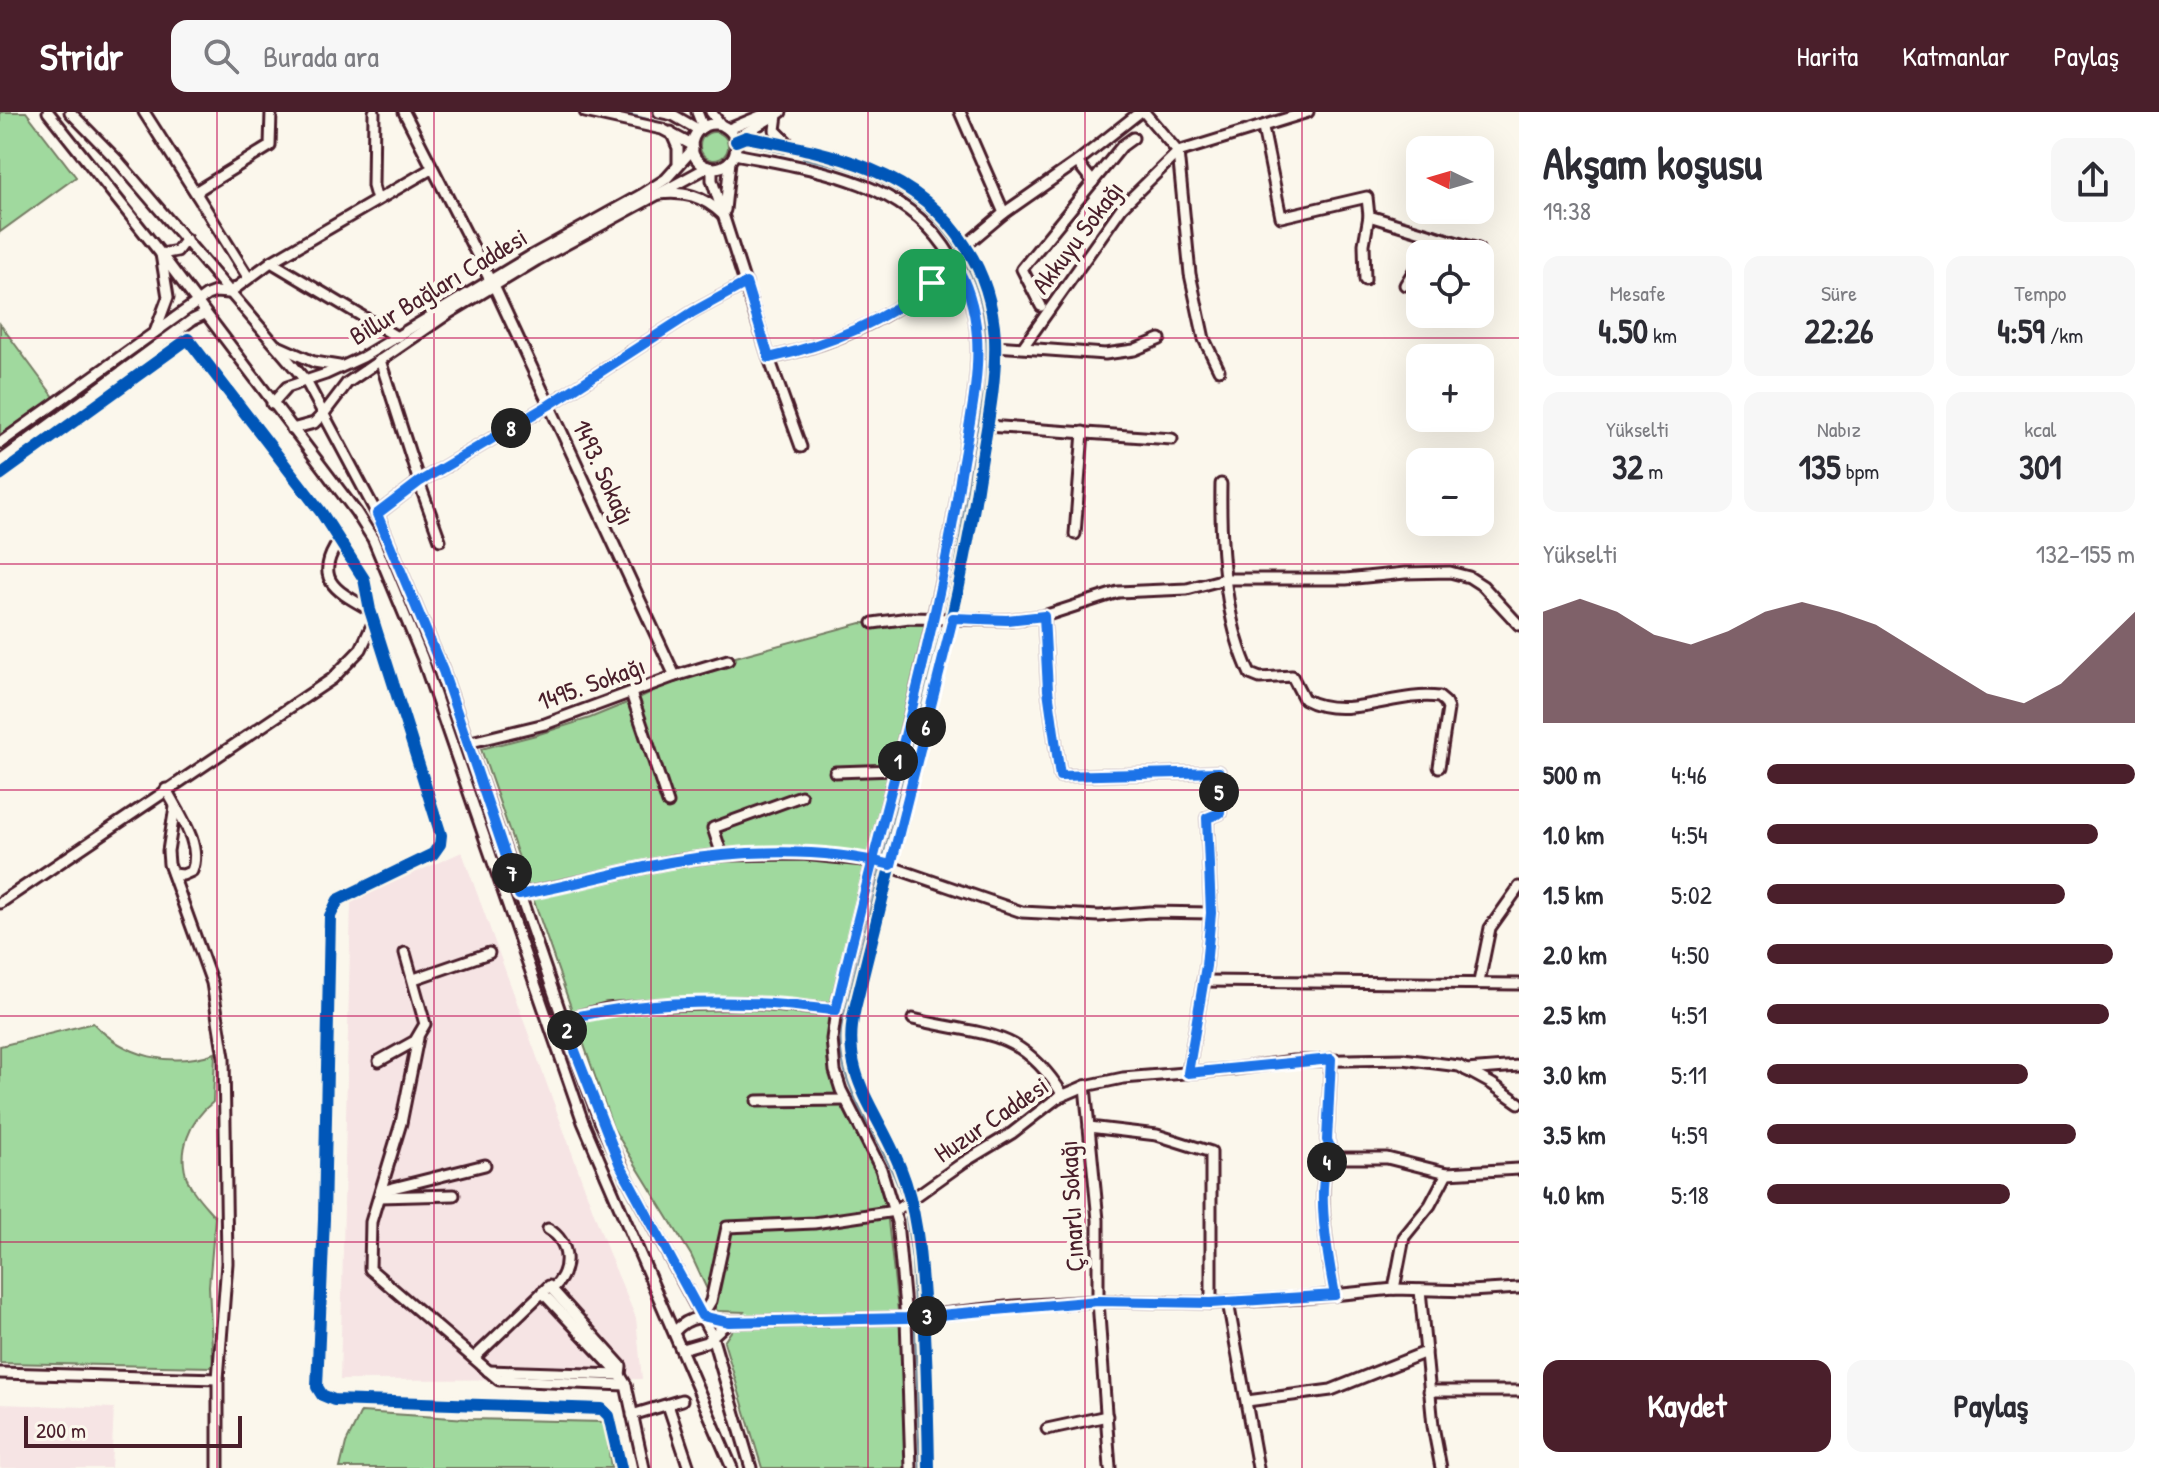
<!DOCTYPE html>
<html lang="tr">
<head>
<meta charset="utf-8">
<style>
	body { margin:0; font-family:"Patrick Hand",sans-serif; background:#f7f7f7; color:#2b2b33; height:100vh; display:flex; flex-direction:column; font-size:30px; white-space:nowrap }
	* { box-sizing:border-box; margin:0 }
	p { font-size:26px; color:#7c7c81 }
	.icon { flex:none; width:44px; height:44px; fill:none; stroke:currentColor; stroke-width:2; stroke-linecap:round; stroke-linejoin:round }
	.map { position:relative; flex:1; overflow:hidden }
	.side { display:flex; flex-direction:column; background:#fff; width:640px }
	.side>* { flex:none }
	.needle { width:52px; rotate:275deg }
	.controls { position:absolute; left:1406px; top:24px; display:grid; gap:16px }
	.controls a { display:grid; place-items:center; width:88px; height:88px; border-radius:16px; background:#fff; box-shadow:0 8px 32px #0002; font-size:40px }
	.scale { position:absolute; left:24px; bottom:20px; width:218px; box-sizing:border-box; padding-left:8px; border:4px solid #4a1f2b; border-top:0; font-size:22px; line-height:28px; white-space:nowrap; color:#4a1f2b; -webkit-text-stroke:6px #fbf7ec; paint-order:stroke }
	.pin { position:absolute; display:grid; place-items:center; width:68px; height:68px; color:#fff; margin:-34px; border-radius:16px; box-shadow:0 4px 12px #0006 }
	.km { position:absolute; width:40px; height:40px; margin:-20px; border-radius:50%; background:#222; color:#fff; font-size:22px; line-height:40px; text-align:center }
	.round { display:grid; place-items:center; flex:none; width:84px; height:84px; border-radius:16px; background:#f7f7f7 }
	.headline { display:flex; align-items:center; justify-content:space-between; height:136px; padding:0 24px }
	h1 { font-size:44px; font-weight:800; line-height:60px }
	.metrics { display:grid; grid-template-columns:repeat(3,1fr); gap:12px; height:136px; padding:8px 24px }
	.metrics div { display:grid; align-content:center; border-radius:16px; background:#f7f7f7; text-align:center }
	.metrics b { font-size:34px; font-weight:800 }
	.metrics small { font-size:22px; font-weight:400 }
	.metrics p { font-size:22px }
	.chart { height:224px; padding:16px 24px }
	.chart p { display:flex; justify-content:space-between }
	.chart svg { width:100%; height:144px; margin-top:8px; fill:#4a1f2b; opacity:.7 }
	.button { display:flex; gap:16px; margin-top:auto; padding:16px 24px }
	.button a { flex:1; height:92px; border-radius:16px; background:#4a1f2b; color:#fff; font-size:32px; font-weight:800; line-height:92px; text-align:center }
	.button a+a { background:#f7f7f7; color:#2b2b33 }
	ul { padding:0 24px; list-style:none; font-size:26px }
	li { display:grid; grid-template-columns:128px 96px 1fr; align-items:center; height:60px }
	li i { height:20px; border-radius:10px; background:#4a1f2b }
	header { display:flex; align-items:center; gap:48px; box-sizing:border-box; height:112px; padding:0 40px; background:#4a1f2b; color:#fff }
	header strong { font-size:38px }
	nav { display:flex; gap:44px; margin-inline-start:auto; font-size:28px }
	.search { width:560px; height:72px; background:#f7f7f7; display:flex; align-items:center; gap:20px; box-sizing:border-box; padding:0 28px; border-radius:16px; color:#7c7c81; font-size:30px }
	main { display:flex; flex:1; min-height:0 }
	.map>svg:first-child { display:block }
</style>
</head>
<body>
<header>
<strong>Stridr</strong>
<div class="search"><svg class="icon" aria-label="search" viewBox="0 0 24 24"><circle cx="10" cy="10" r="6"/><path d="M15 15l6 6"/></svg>Burada ara</div>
<nav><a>Harita</a><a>Katmanlar</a><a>Paylaş</a></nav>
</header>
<main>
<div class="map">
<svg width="1519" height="1356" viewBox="0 0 1519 1356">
	<rect width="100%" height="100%" fill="#fbf7ec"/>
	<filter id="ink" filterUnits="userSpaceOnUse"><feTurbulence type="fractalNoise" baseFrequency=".0125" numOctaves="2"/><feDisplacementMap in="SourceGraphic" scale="16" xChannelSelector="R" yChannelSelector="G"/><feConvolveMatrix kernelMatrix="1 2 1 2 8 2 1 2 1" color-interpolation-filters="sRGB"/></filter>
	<g filter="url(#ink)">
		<g fill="#f6e4e4">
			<polygon points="462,740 609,1142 636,1206 642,1267 340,1268 351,789"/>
			<polygon points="0,1292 114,1296 111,1356 0,1356"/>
		</g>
		<g fill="#a0d99e" stroke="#757c64" stroke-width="2">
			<polygon points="0,0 26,0 76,65 0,120"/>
			<circle cx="714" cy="34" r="14"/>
			<polygon points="0,212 54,285 0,323"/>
			<polygon points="861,511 931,513 834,891 830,952 869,1036 887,1100 901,1226 908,1356 762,1356 724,1230 744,1200 717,1199 691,1143 613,1016 481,637 536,623 590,606 639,586 706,553"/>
			<path d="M 93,911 C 126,945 170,956 215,941 L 213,990 C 190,1008 176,1040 188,1069 C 193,1082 206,1094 215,1105 L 209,1174 L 213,1255 L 0,1251 L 0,934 Z"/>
			<polygon points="361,1300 468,1307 605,1310 611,1356 340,1356 346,1331"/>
		</g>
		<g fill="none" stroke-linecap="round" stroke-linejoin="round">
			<g stroke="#748fa2" stroke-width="2">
				<polyline points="620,0 663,11"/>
				<polyline points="754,34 785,41"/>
				<path d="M 803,46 C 823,51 843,54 862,62 C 950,95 993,171 986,264 C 984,290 977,315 972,342 C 964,396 958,451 944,504"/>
				<polyline points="884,742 943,510"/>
				<path d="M 880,758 L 842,911 C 831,973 883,1025 901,1082"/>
				<polyline points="906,1105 912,1148 914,1191"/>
				<polyline points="915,1217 920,1356"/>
			</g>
			<g stroke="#4a1f2b" stroke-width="15">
				<g id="minor">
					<polyline points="48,0 161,142 356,400 373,427 422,545 583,1010 732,1356"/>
					<polyline points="70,0 118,49 306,269 377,402 443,559 563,908 600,1009 629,1070 712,1224 751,1356"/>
					<polyline points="144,0 197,83"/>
					<polyline points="374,0 373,74 377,88"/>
					<polyline points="404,0 490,168"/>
					<polyline points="585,0 662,17 692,33"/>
					<polyline points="659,0 673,3 699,18"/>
					<polyline points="697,0 703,15"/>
					<polyline points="711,0 721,13"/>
					<polyline points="960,0 1004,101"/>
					<polyline points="1144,0 1178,40 1190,162 1204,227 1219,258"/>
					<polyline points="777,3 775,18 788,31"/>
					<circle cx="714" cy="34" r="22"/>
					<polyline points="1263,16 1281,105 1367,85 1369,104 1478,137"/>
					<polyline points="729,17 770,0"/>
					<polyline points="671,20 678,36 678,51"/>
					<polyline points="738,25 781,0"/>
					<path d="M 736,29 L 746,25 C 830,41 918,57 966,135 C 984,162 993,194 995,226 C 997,277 984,327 977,377 C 963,467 941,554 918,643 C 897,727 876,812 855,896 C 839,964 877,996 900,1055 C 917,1097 920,1141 923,1186 C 927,1243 928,1299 929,1356"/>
					<path d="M 735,42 C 811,57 896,66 944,134 C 963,161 975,192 977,224 C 980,275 966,324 959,374 C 944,468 921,559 898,651 C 877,731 857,812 837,892 L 832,927 L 835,959 L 841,978 L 881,1057 L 897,1110 L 906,1206 L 911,1356"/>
					<polyline points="1077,50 1093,70"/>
					<polyline points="712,56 712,68 769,246 801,335"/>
					<path d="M 659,82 C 684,79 703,84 722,102"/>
					<polyline points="725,98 730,49"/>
					<polyline points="966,133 1004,101 1077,50 1140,0"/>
					<polyline points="1424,142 1435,124"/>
					<polyline points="271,150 397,225"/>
					<polyline points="248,165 197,83 200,77 270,34 271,0"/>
					<polyline points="1365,168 1364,132 1369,104"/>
					<polyline points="1405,173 1420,149"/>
					<polyline points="494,174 675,564"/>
					<polyline points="1041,194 1022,157 1122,34 1133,26"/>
					<polyline points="155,220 168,185 161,142 177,139 186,127"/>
					<polyline points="278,234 314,250 339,254"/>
					<polyline points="995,234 1105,242 1134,238 1160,227"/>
					<polyline points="1023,235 1122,95 1178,40 1308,0"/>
					<path d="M 769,246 C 839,231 904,201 954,150"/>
					<polyline points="380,248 419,370 440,428"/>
					<polyline points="272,292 287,275 326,262 363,245 529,145 641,83 666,67 693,37"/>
					<polyline points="987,314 1172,327"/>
					<polyline points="292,317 314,311 325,300 347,271 449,201 537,148 708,55"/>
					<polyline points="0,331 207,183 215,180 229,181 271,150 431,57"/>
					<polyline points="0,349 192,208 205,202"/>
					<polyline points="0,363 188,227 321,400 364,467 370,498 441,723 440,732 433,742 338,788 330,804 324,1107 317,1275 322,1283 334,1288 602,1297 609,1304 621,1356"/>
					<path d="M 1221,372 C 1220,431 1224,507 1250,562 L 1260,566 L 1292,564 L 1304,587 C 1346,610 1396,579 1439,585 L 1445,590 L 1448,597 L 1439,655"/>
					<polyline points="377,402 419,370 549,293 693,200 746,171"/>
					<polyline points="1075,422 1083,320"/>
					<path d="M 339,429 C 312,468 337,479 370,498"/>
					<polyline points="1044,504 1048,578 1060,664 1219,660 1220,701 1207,706 1211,801 1206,854 1188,961"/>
					<polyline points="873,511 909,506 1007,508 1044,504 1118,480 1187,477 1225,467 1346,467 1405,461 1450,460 1469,465 1483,474 1519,513"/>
					<polyline points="631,581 668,691"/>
					<polyline points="467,631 545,612 675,564 728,548"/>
					<polyline points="835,660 896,658"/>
					<path d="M 166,677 C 178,701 203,732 192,759 L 183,763 L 173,762"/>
					<polyline points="175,695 168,739 169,752 212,871 224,945 227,1151 218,1267 218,1356"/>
					<polyline points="722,743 713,716 801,684"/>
					<polyline points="519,783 673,749 722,743 802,742 874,749 1022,800 1099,804 1150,800 1211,801"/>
					<polyline points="0,791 332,567 361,537 374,509"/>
					<polyline points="414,867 489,841"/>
					<polyline points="1203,869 1519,872"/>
					<polyline points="1479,870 1490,816 1519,775"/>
					<path d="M 913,907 C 985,925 1019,914 1063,983"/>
					<polyline points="563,908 606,897 656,893 747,891 836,898"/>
					<polyline points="418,926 401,1011 371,1110 370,1157 499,1268 626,1273"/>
					<polyline points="1331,947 1327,1028 1334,1044"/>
					<polyline points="379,949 415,929 425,912 405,841"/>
					<polyline points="1466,958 1519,954"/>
					<polyline points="1085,974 1098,1108 1098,1189 1110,1356"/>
					<polyline points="757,989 847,988"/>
					<polyline points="1089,1015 1157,1023 1211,1040 1211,1191"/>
					<polyline points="381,1079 485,1053"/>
					<polyline points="379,1085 454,1083"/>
					<path d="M 548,1117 C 571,1130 572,1160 552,1177"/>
					<polyline points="1394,1177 1404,1125 1430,1093 1447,1061"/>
					<polyline points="1420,1178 1433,1314 1441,1356"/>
					<polyline points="542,1180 620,1263 626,1273 644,1356"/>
					<path d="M 1335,1183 C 1330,1154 1313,1069 1331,1046 L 1387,1046 L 1447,1061 L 1519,1057"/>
					<polyline points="1228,1190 1258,1356"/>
					<polyline points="702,1204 711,1189 727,1115 814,1111 895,1099 964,1050 1012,1021 1057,986 1085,974 1123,966 1234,957 1293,949 1403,947 1459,954 1492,972 1519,991"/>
					<path d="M 674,1220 C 691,1201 705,1205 728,1210 L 906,1206 L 1015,1194 L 1098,1189 L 1211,1191 L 1302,1186 L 1394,1177 L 1470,1179 L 1519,1176"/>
					<polyline points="682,1237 706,1230 728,1210"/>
					<polyline points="474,1246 549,1174 621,1254 620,1263"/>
					<polyline points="488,1259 620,1263"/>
					<polyline points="0,1261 218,1267"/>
					<polyline points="1429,1279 1519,1279"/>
					<polyline points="1247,1289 1331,1278 1426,1240"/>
					<polyline points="668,1293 689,1356"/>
					<polyline points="632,1303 682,1288"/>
					<polyline points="1047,1317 1107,1304"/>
				</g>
			</g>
			<use href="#minor" stroke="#fbf7ec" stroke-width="9"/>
			<g stroke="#fbf7ec" stroke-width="17">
				<g id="cycleway">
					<path d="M 736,29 L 746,25 C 830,41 918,57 966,135 C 984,162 993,194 995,226 C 997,277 984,327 977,377 C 963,467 941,554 918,643 C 897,727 876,812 855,896 C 839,964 877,996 900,1055 C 917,1097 920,1141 923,1186 C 927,1243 928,1299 929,1356"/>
					<polyline points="0,363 188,227 321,400 364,467 370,498 441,723 440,732 433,742 338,788 330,804 324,1107 317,1275 322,1283 334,1288 602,1297 609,1304 621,1356"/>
				</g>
			</g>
			<use href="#cycleway" stroke="#0057b8" stroke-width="12"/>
		</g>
	</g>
	<g fill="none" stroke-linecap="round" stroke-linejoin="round" filter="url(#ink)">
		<g stroke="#fff" stroke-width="16">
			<path id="route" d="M 932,171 L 954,150 C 968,172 975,198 977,224 C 980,273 967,320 960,368 C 932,548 876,721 836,898 C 807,896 778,891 749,891 C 686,889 623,892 563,908 L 619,1051 L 702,1204 L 728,1210 L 906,1206 L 1098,1189 L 1211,1191 L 1335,1183 C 1330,1156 1311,1061 1334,1044 L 1327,1028 L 1331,947 L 1188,961 L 1206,854 L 1211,801 L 1207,706 L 1220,701 L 1219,660 L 1060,664 L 1048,578 L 1044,504 L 1007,508 L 953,506 L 891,753 C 822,735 741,738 670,750 C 620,759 570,774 519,783 L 443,559 L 377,402 L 419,370 L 549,293 L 693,200 L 746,171 L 769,246 C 829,233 884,209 932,171"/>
		</g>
		<use href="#route" stroke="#1a73e8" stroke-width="10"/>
	</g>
	<path fill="none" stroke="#c2185b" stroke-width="2" stroke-opacity="0.55" d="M 217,0 L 217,1356M 434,0 L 434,1356M 651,0 L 651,1356M 868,0 L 868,1356M 1085,0 L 1085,1356M 1302,0 L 1302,1356M 0,226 L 1519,226M 0,452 L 1519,452M 0,678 L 1519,678M 0,904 L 1519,904M 0,1130 L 1519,1130"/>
	<g text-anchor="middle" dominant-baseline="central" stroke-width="8" stroke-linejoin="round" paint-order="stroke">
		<g font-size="26" fill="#4a1f2b" stroke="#fbf7ec">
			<text transform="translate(1077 125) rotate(-53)">Akkuyu Sokağı</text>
			<text transform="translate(438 174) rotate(-31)">Billur Bağları Caddesi</text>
			<text transform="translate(604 360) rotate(65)">1493. Sokağı</text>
			<text transform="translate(591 571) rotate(-20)">1495. Sokağı</text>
			<text transform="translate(991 1007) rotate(-34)">Huzur Caddesi</text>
			<text transform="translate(1071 1094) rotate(-93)">Çınarlı Sokağı</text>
		</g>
	</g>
</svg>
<div class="controls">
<a><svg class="needle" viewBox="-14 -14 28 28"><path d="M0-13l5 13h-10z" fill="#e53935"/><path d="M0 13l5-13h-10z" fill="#7c7c81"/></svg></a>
<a><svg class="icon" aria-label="locate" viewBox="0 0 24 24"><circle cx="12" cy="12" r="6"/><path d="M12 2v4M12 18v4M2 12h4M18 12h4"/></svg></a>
<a>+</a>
<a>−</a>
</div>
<div class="scale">200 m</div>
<div class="pin" style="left:932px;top:171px;background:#1e9e55"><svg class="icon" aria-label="arrive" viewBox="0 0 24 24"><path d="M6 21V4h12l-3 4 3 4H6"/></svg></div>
<b class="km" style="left:898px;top:649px">1</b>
<b class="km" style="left:567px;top:918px">2</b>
<b class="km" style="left:927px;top:1204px">3</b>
<b class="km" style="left:1327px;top:1050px">4</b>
<b class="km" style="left:1219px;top:680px">5</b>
<b class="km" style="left:926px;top:615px">6</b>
<b class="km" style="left:512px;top:761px">7</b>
<b class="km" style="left:511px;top:316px">8</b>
</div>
<section class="side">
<div class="headline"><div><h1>Akşam koşusu</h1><p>19:38</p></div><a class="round"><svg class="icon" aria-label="share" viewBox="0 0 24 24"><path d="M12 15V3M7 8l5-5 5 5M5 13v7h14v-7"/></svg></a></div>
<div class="metrics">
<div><p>Mesafe</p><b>4.50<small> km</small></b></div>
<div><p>Süre</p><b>22:26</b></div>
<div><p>Tempo</p><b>4:59<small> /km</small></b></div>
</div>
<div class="metrics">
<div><p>Yükselti</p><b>32<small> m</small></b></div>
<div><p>Nabız</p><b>135<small> bpm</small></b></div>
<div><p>kcal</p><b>301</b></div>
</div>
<div class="chart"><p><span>Yükselti</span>132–155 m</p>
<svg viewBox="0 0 160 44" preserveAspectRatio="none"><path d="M0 44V10L10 6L20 10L30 17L40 20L50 16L60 10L70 7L80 10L90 14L100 21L110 28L120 35L130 38L140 32L150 21L160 10V44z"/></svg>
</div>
<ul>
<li><b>500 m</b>4:46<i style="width:100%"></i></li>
<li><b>1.0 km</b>4:54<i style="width:90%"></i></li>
<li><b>1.5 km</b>5:02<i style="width:81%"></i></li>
<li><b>2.0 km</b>4:50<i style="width:94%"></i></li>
<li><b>2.5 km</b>4:51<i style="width:93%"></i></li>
<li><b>3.0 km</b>5:11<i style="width:71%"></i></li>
<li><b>3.5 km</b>4:59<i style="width:84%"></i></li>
<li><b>4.0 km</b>5:18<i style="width:66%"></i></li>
</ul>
<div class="button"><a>Kaydet</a><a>Paylaş</a></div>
</section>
</main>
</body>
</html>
